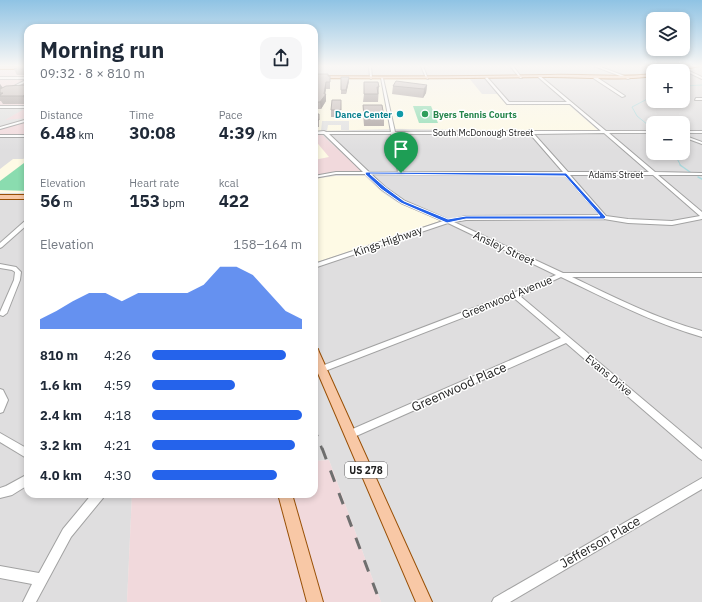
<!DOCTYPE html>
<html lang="en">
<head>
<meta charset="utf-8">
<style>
	body { margin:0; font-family:"IBM Plex Sans",sans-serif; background:#f6f6f7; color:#1f2937; height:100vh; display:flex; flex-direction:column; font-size:15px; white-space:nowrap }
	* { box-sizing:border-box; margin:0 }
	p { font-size:13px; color:#747a83 }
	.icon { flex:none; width:22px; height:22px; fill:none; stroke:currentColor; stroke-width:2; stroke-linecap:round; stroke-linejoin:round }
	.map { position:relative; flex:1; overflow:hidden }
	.details { position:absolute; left:24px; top:24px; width:294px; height:474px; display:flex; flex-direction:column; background:#fff; border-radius:12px; box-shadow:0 2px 6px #0003 }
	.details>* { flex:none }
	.controls { position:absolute; left:646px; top:12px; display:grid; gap:8px }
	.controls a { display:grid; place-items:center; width:44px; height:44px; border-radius:8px; background:#fff; box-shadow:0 2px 6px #0003; font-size:20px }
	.pin { position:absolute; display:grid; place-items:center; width:34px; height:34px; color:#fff; margin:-41px -17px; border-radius:50% 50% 50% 0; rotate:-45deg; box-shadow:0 0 4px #0007 }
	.pin .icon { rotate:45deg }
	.round { display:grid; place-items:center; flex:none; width:42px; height:42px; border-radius:12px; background:#f6f6f7 }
	.headline { display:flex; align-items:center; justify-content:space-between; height:68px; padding:0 16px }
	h1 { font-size:22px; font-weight:800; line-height:30px }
	.metrics { display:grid; grid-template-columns:repeat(3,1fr); gap:6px; height:68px; padding:4px 16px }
	.metrics div { display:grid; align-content:center }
	.metrics b { font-size:17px; font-weight:800 }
	.metrics small { font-size:11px; font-weight:400 }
	.metrics p { font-size:11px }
	.chart { height:112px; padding:8px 16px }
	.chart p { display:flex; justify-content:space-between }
	.chart svg { width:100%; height:72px; margin-top:4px; fill:#2563eb; opacity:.7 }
	ul { padding:0 16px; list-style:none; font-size:13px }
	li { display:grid; grid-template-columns:64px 48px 1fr; align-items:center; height:30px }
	li i { height:10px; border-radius:5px; background:#2563eb }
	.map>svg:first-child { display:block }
</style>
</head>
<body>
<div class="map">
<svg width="702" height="602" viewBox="0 0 702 602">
	<rect width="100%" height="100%" fill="#f1ede9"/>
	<g fill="#dfdedf" fill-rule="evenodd">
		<polygon points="0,66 28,66 28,494 132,494 127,602 0,602"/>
		<path d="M 314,66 L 702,66 L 702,602 L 381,602 L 329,460 L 314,461 ZM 653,71 L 683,71 L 683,101 L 653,101 ZM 653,123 L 683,123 L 683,153 L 653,153 Z"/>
	</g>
	<g fill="#f1d9dc">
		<rect x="0" y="68" width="28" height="68"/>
		<polygon points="314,133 320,133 364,173 337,174 314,178"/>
		<polygon points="329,460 381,602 127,602 132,494 314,494 314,461"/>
	</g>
	<g fill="#fefae5">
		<polygon points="314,77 469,78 482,94 499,94 506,103 569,105 599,131 395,129 314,131"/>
		<polygon points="314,139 329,157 314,160"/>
		<polygon points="28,156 28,193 0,193 0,169 13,159 23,159"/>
		<polygon points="335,176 365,176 382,192 397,202 440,221 314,263 314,179"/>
	</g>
	<g fill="#8adcaf">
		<polygon points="413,106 431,106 438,123 419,123"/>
		<polygon points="28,160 28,191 0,190 0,181"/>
	</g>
	<g fill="#e1e1e1">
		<polygon points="0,108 26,108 5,120 28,118 0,127"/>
		<polygon points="322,121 349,121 349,130 341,130 341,125 328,125 327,131 321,131"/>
	</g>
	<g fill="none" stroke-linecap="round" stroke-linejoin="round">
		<g stroke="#abd9dd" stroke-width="1">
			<polyline points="683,86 702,85"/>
			<polyline points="653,96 632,107 637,116 653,129"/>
			<polyline points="674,153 681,166"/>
		</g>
		<g stroke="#abd9dd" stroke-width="1.5">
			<polyline points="680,165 690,172"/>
			<polyline points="698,177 702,179"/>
		</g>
		<g stroke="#a2a2a2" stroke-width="2">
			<g id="minor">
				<polygon points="369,66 371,66 372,78 371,79 370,78"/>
				<polygon points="421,66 423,66 428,79 426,78"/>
				<polygon points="510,66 513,66 522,78 520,78"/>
				<polygon points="594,66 598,66 630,78 628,79"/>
				<polygon points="683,68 702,77 702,79 683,70"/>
				<path d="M 539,75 L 606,131 L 653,131 L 653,133 L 609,133 L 655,172 L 702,173 L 702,175 L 658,175 L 702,212 L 702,219 L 672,225 L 628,223 L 604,219 L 466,220 L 454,222 L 563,273 L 702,273 L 702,277 L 572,277 C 614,297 657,319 702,331 L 702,337 C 653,323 607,299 561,277 L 520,296 L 702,449 L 702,460 L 699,458 L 566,343 L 354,437 L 351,438 L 348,437 L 346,434 L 348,431 L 561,338 L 514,298 L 325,371 L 322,372 L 319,371 L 318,369 L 319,367 L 513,293 L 556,275 L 448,223 L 314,268 L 314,264 L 443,221 L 401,203 L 381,189 L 366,174 L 336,174 L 314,178 L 314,176 L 336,172 L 363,172 L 324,134 L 314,134 L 314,132 L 324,131 L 326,132 L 391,132 L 381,78 L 382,77 L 383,78 L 395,132 L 528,131 L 530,130 L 532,131 L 601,131 L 570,104 L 507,104 L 485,78 L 487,77 L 509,102 L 567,102 L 538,77 ZM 604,133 L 649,172 L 568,172 L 534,134 ZM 329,134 L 391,134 L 398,172 L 369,172 ZM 395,134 L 530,134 L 563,172 L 403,172 ZM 371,174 L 565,175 L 600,215 L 466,216 L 449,220 L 405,201 L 385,187 ZM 570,175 L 653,175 L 700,216 L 672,221 L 628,219 L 606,216 Z"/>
				<polygon points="593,76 595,76 625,96 622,97 593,78"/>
				<rect x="0" y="77" width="28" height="2"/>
				<polygon points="28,79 28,81 0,95 0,93"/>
				<polygon points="696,98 702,98 702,100 695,100"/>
				<rect x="0" y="106" width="28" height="2"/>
				<polygon points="28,119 28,121 0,129 0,127"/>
				<polygon points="662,122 664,122 665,123 660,123"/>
				<rect x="683" y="131" width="19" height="2"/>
				<rect x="0" y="135" width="28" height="2"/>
				<polygon points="683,135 702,142 702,144 683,137"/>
				<polygon points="28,219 28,224 2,247 0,248 0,243 26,220"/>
				<polygon points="0,264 16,267 21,272 20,280 7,313 3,316 0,315 0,312 14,280 15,272 12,270 0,268"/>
				<polygon points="0,389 3,390 8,400 3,412 0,413"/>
				<polygon points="0,433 28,449 28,459 0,442"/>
				<polygon points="28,474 28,485 12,495 0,498 0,488 6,486"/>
				<polygon points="702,478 702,489 510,602 492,602 494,598"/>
				<polygon points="92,494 104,494 103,498 71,537 36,602 23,602 32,584 0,578 0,566 39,573 63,529"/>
			</g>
		</g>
		<g stroke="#995006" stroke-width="2">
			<g id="major">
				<polygon points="691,66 699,66 677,71 670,71"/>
				<rect x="0" y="67" width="28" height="2"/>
				<path d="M 653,74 L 653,76 C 619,81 585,77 550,77 C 471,78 393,79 314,78 L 314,76 C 393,77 471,76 550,75 C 585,74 619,78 653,74 Z"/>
				<rect x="0" y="195" width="28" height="4"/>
				<polygon points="314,348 318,349 319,352 432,602 416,602 314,364"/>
				<polygon points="278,494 292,494 323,602 307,602"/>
			</g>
		</g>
		<use href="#minor" fill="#fff" fill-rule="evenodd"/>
		<use href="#major" fill="#f8c8a6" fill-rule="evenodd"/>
		<polyline stroke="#6f6f6f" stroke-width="2.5" stroke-dasharray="10 10" stroke-linecap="butt" points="314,427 322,449"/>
		<polyline stroke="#6f6f6f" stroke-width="3" stroke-dasharray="12 12" stroke-linecap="butt" points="322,448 380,602"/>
	</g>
	<g fill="#a79e9c">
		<polygon points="28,66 28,75 17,75 14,69"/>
		<polygon points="314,74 328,74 328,76 330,76 330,89 326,89 325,94 326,101 321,109 314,109"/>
		<polygon points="341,77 349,81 346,94 341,94"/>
		<polygon points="28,78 27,104 3,104 1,101 0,101 0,84 2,88 24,85 25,83 24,80"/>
		<polygon points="378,82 379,87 378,102 363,102 364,94"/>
		<polygon points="427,85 426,93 423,98 392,94 393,86"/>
		<polygon points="363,105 384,117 384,126 364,126 363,113"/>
		<polygon points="341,107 341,117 331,117 331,110"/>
		<polygon points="314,114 319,114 319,127 315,127"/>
	</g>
	<g fill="#88817f">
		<polygon points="349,77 349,81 346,94 346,90"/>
		<polygon points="326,82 326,89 325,95 326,94 326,101 321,109 320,102"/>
		<polygon points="0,84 3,88 0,90"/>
		<polygon points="427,85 426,93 423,98 424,89"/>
		<polygon points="28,93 28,104 27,104 23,96"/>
	</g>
	<g fill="#c2b8b5" stroke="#88817f">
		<polygon points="21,66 28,66 28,69 14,69"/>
		<polygon points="314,74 328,74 328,76 330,76 330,82 326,82 324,94 326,94 320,102 314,102"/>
		<polygon points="341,77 349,77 346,90 341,90"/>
		<polygon points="28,78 28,93 23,96 0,96 0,95 3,93 0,93 0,89 6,86 24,85 26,81 24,80"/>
		<polygon points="396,81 427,85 424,89 393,86"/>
		<polygon points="364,82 378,82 379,87 377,87 378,94 364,94"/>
		<polygon points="332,100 341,100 341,110 331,110"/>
		<polygon points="363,105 382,105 384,117 364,117"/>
		<polygon points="314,114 319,114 319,120 315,120"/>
	</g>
	<linearGradient id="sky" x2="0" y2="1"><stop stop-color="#8fc3e4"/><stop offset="0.44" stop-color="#f9f7f5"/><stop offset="1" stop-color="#f9f7f5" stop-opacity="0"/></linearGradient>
	<rect width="702" height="150" fill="url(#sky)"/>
	<path fill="#2563eb" stroke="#fff" fill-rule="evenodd" d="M 366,172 L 566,173 L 606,217 L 604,219 L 466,219 L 447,223 L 401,203 L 381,189 L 365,174 ZM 370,174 L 565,176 L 600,216 L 466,216 L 448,219 L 404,201 L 385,187 Z"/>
	<circle fill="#0f9aa8" stroke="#fff" stroke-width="1.5" cx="400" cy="114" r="4"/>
	<circle fill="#2e9e5b" stroke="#fff" stroke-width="1.5" cx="425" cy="114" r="4"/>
	<g text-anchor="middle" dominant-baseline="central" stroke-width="3" stroke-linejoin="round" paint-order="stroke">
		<g font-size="9" font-weight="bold" fill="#0d838f" stroke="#fff" text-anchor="end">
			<text x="392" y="114">Dance Center</text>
		</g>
		<g font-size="9" font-weight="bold" fill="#27864d" stroke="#fff" text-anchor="start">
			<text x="433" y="114">Byers Tennis Courts</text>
		</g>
		<g font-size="9" fill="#212121" stroke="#fff">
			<text x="483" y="132">South McDonough Street</text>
			<text x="616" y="174">Adams Street</text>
		</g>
		<rect fill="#fff" stroke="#646464" stroke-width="1" x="345" y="462" width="42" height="16" rx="3"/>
		<g font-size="10" font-weight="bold" fill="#212121">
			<text x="366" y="470">US 278</text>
		</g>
		<g font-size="11" fill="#212121" stroke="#fff">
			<text transform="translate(388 241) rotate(-19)">Kings Highway</text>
			<text transform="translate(504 248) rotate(25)">Ansley Street</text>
			<text transform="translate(507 297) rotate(-22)">Greenwood Avenue</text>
			<text transform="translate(609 375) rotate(40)">Evans Drive</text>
		</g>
		<g font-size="13" fill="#212121" stroke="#fff">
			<text transform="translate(459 387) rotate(-24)">Greenwood Place</text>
			<text transform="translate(600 542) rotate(-30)">Jefferson Place</text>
		</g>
	</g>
</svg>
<div class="controls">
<a><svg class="icon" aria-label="layers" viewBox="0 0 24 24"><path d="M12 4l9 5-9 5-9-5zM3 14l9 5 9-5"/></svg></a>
<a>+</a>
<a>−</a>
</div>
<div class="pin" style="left:401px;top:173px;background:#1e9e55"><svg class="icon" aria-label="arrive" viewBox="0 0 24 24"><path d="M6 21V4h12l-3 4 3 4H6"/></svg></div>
<section class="details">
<div class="headline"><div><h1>Morning run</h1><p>09:32 · 8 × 810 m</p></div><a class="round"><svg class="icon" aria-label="share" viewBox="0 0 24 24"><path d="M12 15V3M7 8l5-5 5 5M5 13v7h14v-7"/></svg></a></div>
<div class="metrics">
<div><p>Distance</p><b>6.48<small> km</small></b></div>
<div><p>Time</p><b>30:08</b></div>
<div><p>Pace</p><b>4:39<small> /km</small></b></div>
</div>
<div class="metrics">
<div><p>Elevation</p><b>56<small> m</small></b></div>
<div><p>Heart rate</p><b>153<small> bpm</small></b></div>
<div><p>kcal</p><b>422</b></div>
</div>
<div class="chart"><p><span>Elevation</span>158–164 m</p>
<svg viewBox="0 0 160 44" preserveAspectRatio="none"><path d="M0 44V38L10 33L20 27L30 22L40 22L50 27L60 22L70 22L80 22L90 22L100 17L110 6L120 6L130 11L140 22L150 33L160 38V44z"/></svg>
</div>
<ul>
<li><b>810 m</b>4:26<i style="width:89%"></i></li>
<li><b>1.6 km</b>4:59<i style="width:55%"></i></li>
<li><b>2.4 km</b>4:18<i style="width:100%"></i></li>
<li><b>3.2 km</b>4:21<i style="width:95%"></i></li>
<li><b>4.0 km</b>4:30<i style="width:83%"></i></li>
</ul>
</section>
</div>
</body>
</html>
